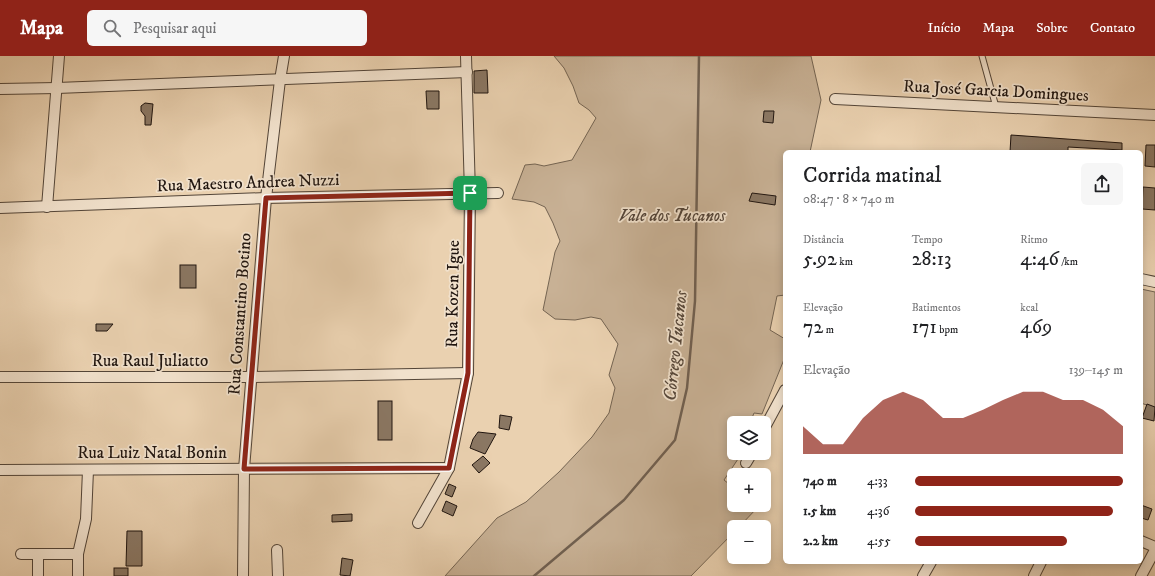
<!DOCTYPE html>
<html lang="pt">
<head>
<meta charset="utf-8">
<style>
	body { margin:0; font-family:"IM FELL DW Pica",serif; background:#f6f6f6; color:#202124; height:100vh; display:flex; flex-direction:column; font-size:15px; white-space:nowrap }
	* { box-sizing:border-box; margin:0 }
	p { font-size:13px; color:#757577 }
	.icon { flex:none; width:22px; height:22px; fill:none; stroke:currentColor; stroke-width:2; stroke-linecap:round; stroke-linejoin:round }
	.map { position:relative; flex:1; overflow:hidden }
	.drawer { position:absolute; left:783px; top:94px; width:360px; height:414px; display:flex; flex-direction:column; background:#fff; border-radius:6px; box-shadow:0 2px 10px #0003 }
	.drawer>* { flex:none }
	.fabs { position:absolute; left:727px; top:360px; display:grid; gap:8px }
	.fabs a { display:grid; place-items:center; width:44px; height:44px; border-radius:6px; background:#fff; box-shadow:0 2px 10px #0003; font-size:20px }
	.pin { position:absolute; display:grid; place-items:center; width:34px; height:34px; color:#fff; margin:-17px; border-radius:8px; box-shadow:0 2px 6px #0006 }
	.round { display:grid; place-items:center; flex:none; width:42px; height:42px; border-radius:6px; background:#f6f6f6 }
	.head { display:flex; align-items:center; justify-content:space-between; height:68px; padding:0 20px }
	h1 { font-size:22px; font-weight:600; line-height:30px }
	.stats { display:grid; grid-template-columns:repeat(3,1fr); gap:6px; height:68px; padding:4px 20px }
	.stats div { display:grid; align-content:center }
	.stats b { font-size:20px; font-weight:600 }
	.stats small { font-size:11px; font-weight:400 }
	.stats p { font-size:11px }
	.chart { height:112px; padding:8px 20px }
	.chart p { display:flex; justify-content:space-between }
	.chart svg { width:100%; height:72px; margin-top:4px; fill:#8f2418; opacity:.7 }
	ul { padding:0 20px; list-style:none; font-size:13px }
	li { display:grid; grid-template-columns:64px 48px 1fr; align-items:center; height:30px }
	li i { height:10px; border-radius:5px; background:#8f2418 }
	header { display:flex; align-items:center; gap:24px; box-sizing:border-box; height:56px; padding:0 20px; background:#8f2418; color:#fff }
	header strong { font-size:19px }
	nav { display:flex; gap:22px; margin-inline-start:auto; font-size:14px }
	.search { width:280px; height:36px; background:#f6f6f6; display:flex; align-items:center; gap:10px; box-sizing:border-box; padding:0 14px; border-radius:6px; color:#757577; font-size:15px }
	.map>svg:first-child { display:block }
</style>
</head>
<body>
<header>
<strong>Mapa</strong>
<div class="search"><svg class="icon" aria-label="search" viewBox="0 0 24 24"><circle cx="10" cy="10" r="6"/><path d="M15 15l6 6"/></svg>Pesquisar aqui</div>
<nav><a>Início</a><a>Mapa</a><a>Sobre</a><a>Contato</a></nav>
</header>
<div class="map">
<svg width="1155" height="520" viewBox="0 0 1155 520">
	<rect width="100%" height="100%" fill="#ead1b0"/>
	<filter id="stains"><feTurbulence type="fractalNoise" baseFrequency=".005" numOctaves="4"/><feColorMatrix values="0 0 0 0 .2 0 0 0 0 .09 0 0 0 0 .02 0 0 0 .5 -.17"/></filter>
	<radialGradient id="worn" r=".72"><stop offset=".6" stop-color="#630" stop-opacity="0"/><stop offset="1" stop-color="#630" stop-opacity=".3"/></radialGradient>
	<g fill="#c8b195" stroke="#746452">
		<polygon points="554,0 811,0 821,44 810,96 785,96 785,239 777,240 770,274 785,283 785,301 762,358 754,357 750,367 734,367 734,397 742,397 724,424 734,432 734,449 755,449 758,451 739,471 734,471 734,476 691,520 445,520 497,462 526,446 559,416 592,381 609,357 615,332 609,319 618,288 601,263 591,261 575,264 555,263 543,254 555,196 560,185 553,167 545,151 534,146 512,143 525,109 535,108 544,110 572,104 596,62 589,54 579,47 573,30 564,12"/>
		<polygon points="1141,233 1155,236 1155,352 1141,347"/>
	</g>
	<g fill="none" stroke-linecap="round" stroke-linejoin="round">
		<polyline stroke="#716050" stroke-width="2.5" points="534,520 624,444 675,384 687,332 695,245 699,0"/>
	</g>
	<g fill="#8a7763" stroke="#211610">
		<polygon points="487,14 488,37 474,37 474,15"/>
		<polygon points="426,35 439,35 439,53 427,53"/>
		<polygon points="145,47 153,48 151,69 145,69 145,60 141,55 141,50"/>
		<polygon points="764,55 774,55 773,67 763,66"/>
		<polygon points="1011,79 1122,87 1122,94 1068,91 1068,96 1010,96"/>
		<polygon points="1146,89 1155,89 1155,111 1145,110"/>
		<polygon points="1143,131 1155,132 1155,154 1142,153"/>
		<polygon points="752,137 776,140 775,149 749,145"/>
		<rect x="180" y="209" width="16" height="23"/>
		<polygon points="96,268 113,268 107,275 96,275"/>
		<rect x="378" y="345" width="14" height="39"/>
		<polygon points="1147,348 1155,351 1154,365 1142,362"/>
		<polygon points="500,359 512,361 509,374 499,372"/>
		<polygon points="478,376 496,378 485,398 470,392 473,383"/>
		<polygon points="483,400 490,407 479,417 472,409"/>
		<polygon points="449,428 456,431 452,441 445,438"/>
		<polygon points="446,445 457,450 453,460 442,455"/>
		<polygon points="1141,449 1152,453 1148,464 1141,462"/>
		<polygon points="352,458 352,465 332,466 332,459"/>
		<polygon points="127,475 142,475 142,510 126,510"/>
		<polygon points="342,502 353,504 350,520 340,519"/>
		<rect x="114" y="512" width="14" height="8"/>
	</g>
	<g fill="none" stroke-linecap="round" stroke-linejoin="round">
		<g stroke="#534538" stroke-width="7">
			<polyline id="service" points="982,0 996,51"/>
		</g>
		<g stroke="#534538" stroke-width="12">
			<g id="minor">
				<polyline points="0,33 57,32 467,16"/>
				<polyline points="835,43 1155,59"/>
				<polyline points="47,151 59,0"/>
				<polyline points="0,152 266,142 498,137"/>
				<polyline points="1141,223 1155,226"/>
				<polyline points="0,321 252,321 468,317"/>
				<polyline points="764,373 785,334"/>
				<polyline points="746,407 752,397"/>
				<polyline points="0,414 449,412"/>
				<polyline points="418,467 449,412 468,317 470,137 466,0"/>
				<polyline points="1141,485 1155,491"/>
				<polyline points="277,494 278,520"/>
				<polyline points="21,498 78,498"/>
				<polyline points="38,498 38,520"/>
				<polyline points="78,520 78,498 86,463 88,414"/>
				<polyline points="243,520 244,413 266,142 280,24 284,0"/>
				<polyline points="923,520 931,506"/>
				<polyline points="1034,520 1041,506"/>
				<polyline points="1141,520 1155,494"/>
			</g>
		</g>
		<use href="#service" stroke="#f1e1cc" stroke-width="5"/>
		<use href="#minor" stroke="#f1e1cc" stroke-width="10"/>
	</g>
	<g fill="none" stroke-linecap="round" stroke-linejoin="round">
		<g stroke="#fff" stroke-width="8">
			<polygon id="route" points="470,137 468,317 449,412 244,413 266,142"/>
		</g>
		<use href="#route" stroke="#8f2418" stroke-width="5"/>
	</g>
	<g text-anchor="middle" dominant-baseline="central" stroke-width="3.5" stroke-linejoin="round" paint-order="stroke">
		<g font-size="17" fill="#211610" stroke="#f1e1cc">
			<text transform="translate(996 35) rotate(3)">Rua José Garcia Domingues</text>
			<text transform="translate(248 127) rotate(-2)">Rua Maestro Andrea Nuzzi</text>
			<text transform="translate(453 238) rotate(-89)">Rua Kozen Igue</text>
			<text transform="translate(240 258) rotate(-86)">Rua Constantino Botino</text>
			<text x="150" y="305">Rua Raul Juliatto</text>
			<text x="152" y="397">Rua Luiz Natal Bonin</text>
		</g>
		<g font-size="17" font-style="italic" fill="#534438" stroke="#f1e1cc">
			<text x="672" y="160">Vale dos Tucanos</text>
		</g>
		<g font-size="18" font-style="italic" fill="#56473a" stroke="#f1e1cc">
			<text transform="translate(676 290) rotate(-84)">Córrego Tucanos</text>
		</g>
	</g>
	<rect width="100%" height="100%" filter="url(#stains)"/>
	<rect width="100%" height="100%" fill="url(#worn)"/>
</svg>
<div class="fabs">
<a><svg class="icon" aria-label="layers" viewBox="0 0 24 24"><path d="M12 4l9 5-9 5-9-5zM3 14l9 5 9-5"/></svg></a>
<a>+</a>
<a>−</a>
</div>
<div class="pin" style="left:470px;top:137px;background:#1e9e55"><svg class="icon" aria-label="arrive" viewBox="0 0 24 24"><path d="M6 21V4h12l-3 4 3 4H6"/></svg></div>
<section class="drawer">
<div class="head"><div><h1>Corrida matinal</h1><p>08:47 · 8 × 740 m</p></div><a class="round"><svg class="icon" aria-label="share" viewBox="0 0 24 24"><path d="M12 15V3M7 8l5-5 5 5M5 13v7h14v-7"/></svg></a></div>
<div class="stats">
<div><p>Distância</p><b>5.92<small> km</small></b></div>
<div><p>Tempo</p><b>28:13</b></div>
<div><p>Ritmo</p><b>4:46<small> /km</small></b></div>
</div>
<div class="stats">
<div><p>Elevação</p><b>72<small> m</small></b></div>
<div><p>Batimentos</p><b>171<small> bpm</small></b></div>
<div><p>kcal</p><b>469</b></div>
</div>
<div class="chart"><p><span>Elevação</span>139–145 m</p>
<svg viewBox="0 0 160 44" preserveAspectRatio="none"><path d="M0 44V27L10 38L20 38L30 22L40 11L50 6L60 11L70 22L80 22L90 17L100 11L110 6L120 6L130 11L140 11L150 17L160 27V44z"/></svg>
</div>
<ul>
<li><b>740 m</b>4:33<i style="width:100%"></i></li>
<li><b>1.5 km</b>4:36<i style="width:95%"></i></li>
<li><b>2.2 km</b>4:55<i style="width:73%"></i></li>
</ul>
</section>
</div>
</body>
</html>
